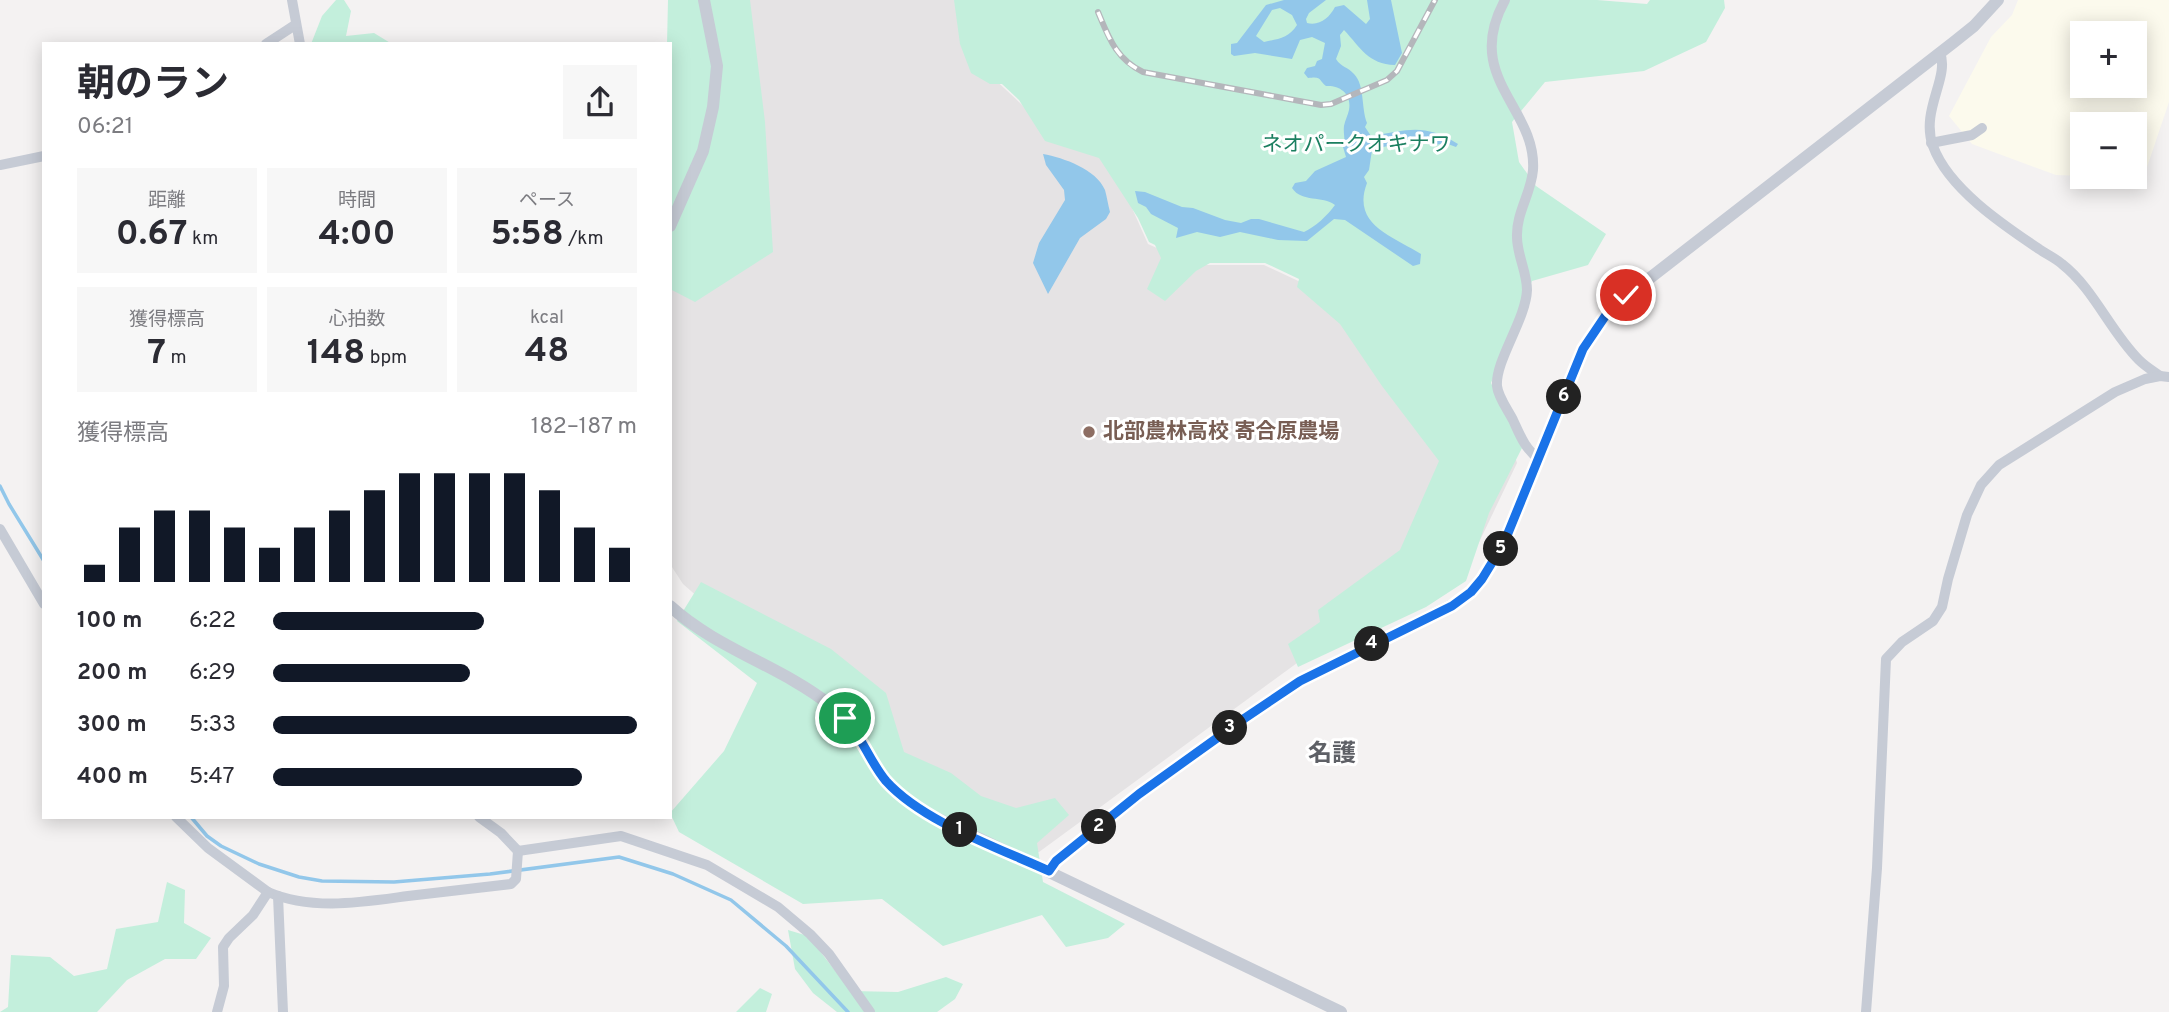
<!DOCTYPE html>
<html lang="ja">
<head>
<meta charset="utf-8">
<style>
	body { margin:0; font-family:Overpass,"Noto Sans JP",sans-serif; background:#f7f7f7; color:#2b2b33; height:100vh; display:flex; flex-direction:column; font-size:26px; white-space:nowrap }
	* { box-sizing:border-box; margin:0 }
	p { font-size:23px; color:#7c7c81 }
	.icon { flex:none; width:38px; height:38px; fill:none; stroke:currentColor; stroke-width:2; stroke-linecap:round; stroke-linejoin:round }
	.map { position:relative; flex:1; overflow:hidden }
	.details { position:absolute; left:42px; top:42px; width:630px; height:777px; display:flex; flex-direction:column; background:#fff; border-radius:0px; box-shadow:0 4px 18px #0003 }
	.details>* { flex:none }
	.buttons { position:absolute; left:2070px; top:21px; display:grid; gap:14px }
	.buttons a { display:grid; place-items:center; width:77px; height:77px; border-radius:0px; background:#fff; box-shadow:0 4px 18px #0003; font-size:35px }
	.pin { position:absolute; display:grid; place-items:center; width:60px; height:60px; color:#fff; margin:-30px; border:4px solid #fff; border-radius:50%; box-shadow:0 2px 7px #0007 }
	.km { position:absolute; width:35px; height:35px; margin:-18px; border-radius:50%; background:#222; color:#fff; font-size:19px; line-height:35px; text-align:center }
	.round { display:grid; place-items:center; flex:none; width:74px; height:74px; border-radius:0px; background:#f7f7f7 }
	.head { display:flex; align-items:center; justify-content:space-between; height:119px; padding:0 35px }
	h1 { font-size:38px; font-weight:700; line-height:52px }
	.metrics { display:grid; grid-template-columns:repeat(3,1fr); gap:10px; height:119px; padding:7px 35px }
	.metrics div { display:grid; align-content:center; border-radius:0px; background:#f7f7f7; text-align:center }
	.metrics b { font-size:35px; font-weight:700 }
	.metrics small { font-size:19px; font-weight:400 }
	.metrics p { font-size:19px }
	.chart { height:196px; padding:14px 35px }
	.chart p { display:flex; justify-content:space-between }
	.chart svg { width:100%; height:126px; margin-top:7px; stroke:#111827; stroke-width:6 }
	ul { padding:0 35px; list-style:none; font-size:23px }
	li { display:grid; grid-template-columns:112px 84px 1fr; align-items:center; height:52px }
	li i { height:18px; border-radius:9px; background:#111827 }
	.map>svg:first-child { display:block }
</style>
</head>
<body>
<div class="map">
<svg width="2169" height="1012" viewBox="0 0 2169 1012">
	<rect width="100%" height="100%" fill="#f4f2f2"/>
	<path fill="#fcfaed" fill-rule="evenodd" d="M 2018,0 L 2169,0 L 2169,102 L 2143,179 L 2095,177 L 2135,177 L 2135,124 L 2082,124 L 2082,176 L 2056,175 L 1972,144 L 1949,116 L 1991,37 L 2012,15 ZM 2082,33 L 2135,33 L 2135,86 L 2082,86 Z"/>
	<polygon fill="#e5e3e4" points="714,0 973,0 976,62 1034,116 1084,133 1115,170 1148,244 1195,265 1264,265 1403,330 1498,401 1517,463 1471,559 1323,644 1039,852 1008,846 724,620 683,584 670,564 670,267"/>
	<g fill="#c3efdc">
		<polygon points="336,0 344,0 351,11 346,36 374,33 392,44 311,44 322,16"/>
		<polygon points="668,0 750,0 765,122 773,252 695,302 670,289 670,44 667,44"/>
		<polygon points="954,0 1597,0 1647,4 1650,0 1724,0 1725,8 1706,42 1644,71 1545,82 1512,122 1519,162 1536,186 1606,234 1588,265 1532,281 1491,383 1522,448 1489,513 1466,581 1426,607 1298,667 1288,644 1320,622 1318,610 1400,550 1439,461 1382,386 1340,324 1297,287 1299,279 1265,263 1210,263 1196,271 1165,301 1147,289 1161,258 1155,245 1149,242 1138,218 1099,158 1045,141 1019,100 1002,84 990,84 971,73 960,44"/>
		<polygon points="701,582 831,649 886,693 904,752 951,773 981,796 1016,808 1055,798 1069,815 1037,843 1043,882 1125,924 1108,938 1066,947 1042,915 943,946 882,899 803,904 679,832 670,813 724,751 757,683 677,621"/>
		<polygon points="167,882 185,890 184,923 211,938 196,959 165,959 127,980 97,1012 0,1012 8,1007 11,955 50,957 74,976 107,969 116,929 158,922"/>
		<polygon points="788,930 808,936 851,991 898,992 946,977 963,984 955,999 937,1012 837,1012 813,993 795,969"/>
		<polygon points="760,988 772,994 766,1012 736,1012"/>
	</g>
	<g fill="#92c7ea" fill-rule="evenodd">
		<path d="M 1284,0 L 1326,0 L 1309,13 L 1306,19 L 1307,23 C 1320,26 1329,18 1335,7 L 1344,5 L 1366,24 L 1370,19 L 1367,0 L 1391,0 L 1402,53 L 1395,65 C 1368,64 1361,48 1344,30 L 1340,35 L 1341,46 L 1336,59 C 1341,67 1348,67 1354,74 C 1365,85 1361,108 1367,123 L 1365,127 L 1371,136 C 1409,130 1424,123 1458,144 L 1456,147 L 1445,143 L 1435,145 L 1419,141 L 1395,144 L 1372,150 L 1369,170 L 1364,177 L 1367,183 C 1351,225 1393,236 1421,254 L 1420,264 L 1413,266 L 1345,220 L 1334,219 L 1307,241 L 1278,240 L 1240,232 L 1220,237 L 1197,232 L 1176,238 L 1178,228 L 1151,214 L 1146,207 L 1138,203 L 1135,191 L 1145,192 L 1182,207 L 1193,208 L 1225,220 L 1241,223 L 1251,219 L 1259,219 L 1304,232 C 1315,227 1328,215 1335,205 C 1322,195 1302,203 1292,188 L 1295,183 L 1306,181 L 1315,171 L 1346,157 L 1343,147 C 1346,140 1343,134 1344,126 C 1345,120 1348,115 1349,110 C 1352,94 1340,85 1326,86 C 1318,80 1323,76 1308,78 L 1304,73 L 1307,68 L 1315,66 L 1317,61 L 1322,59 L 1325,43 L 1312,37 L 1300,40 L 1292,59 L 1255,53 L 1234,56 L 1231,54 L 1231,44 L 1237,43 L 1266,5 ZM 1280,8 L 1292,15 L 1297,25 C 1289,38 1278,39 1264,42 L 1256,36 L 1272,10 Z"/>
		<path d="M 1043,154 C 1064,158 1096,169 1105,190 C 1107,197 1108,205 1110,212 L 1106,219 L 1080,238 L 1048,294 L 1033,263 L 1039,243 L 1065,200 L 1064,190 L 1046,165 Z"/>
	</g>
	<g fill="none" stroke-linecap="round" stroke-linejoin="round">
		<g stroke="#92c7ea" stroke-width="3.5">
			<polyline points="0,486 9,504 44,561"/>
			<polyline points="191,817 207,836 221,846 259,864 299,877 322,881 394,882 490,874 619,857 673,874 731,900 786,946 848,1012"/>
		</g>
		<g stroke="#c6cbd5" stroke-width="10">
			<polyline points="292,0 300,44"/>
			<path d="M 1505,0 C 1462,78 1537,107 1533,170 C 1531,194 1516,213 1517,237 C 1517,255 1527,272 1527,290 C 1526,319 1495,361 1497,386 C 1498,397 1508,410 1513,420 C 1520,435 1525,449 1539,459"/>
			<polyline points="266,44 295,25"/>
			<path d="M 1940,53 C 1950,77 1920,111 1933,146 C 1948,188 2003,225 2039,249 C 2046,254 2055,258 2062,264 C 2094,289 2110,331 2139,360 C 2145,366 2153,371 2160,376"/>
			<polyline points="1931,143 1972,135 1982,128"/>
			<polyline points="0,165 44,156"/>
			<polyline points="0,529 44,604"/>
			<path d="M 176,817 L 208,848 L 268,892 C 312,911 363,902 408,896 C 443,892 477,888 511,884 L 516,879 L 518,851 L 501,833 L 479,817"/>
			<polyline points="518,851 621,836 707,865 778,907 810,934 829,954 870,1012"/>
			<polyline points="278,896 283,1012"/>
			<polyline points="217,1012 224,986 223,947 229,938 253,915 268,892"/>
			<polyline points="1866,1012 1877,868 1886,659 1902,642 1933,621 1942,607 1948,579 1967,515 1981,485 1999,465 2115,392 2145,379 2160,376 2169,377"/>
		</g>
		<g stroke="#c6cbd5" stroke-width="12">
			<polyline points="670,226 703,151 713,107 717,66 704,0"/>
			<path d="M 670,606 C 717,649 781,666 830,705 C 859,728 864,753 884,779 C 896,793 911,803 926,813 L 1341,1012"/>
			<polyline points="1049,871 1056,861 1139,795 1245,718 1300,681 1452,605 1471,592 1482,579 1504,543 1583,349 1610,309 1954,42 1974,26 1998,0"/>
		</g>
		<g stroke="#b4b6bb" stroke-width="6">
			<path id="rail" d="M 1098,12 C 1109,38 1116,59 1143,72 L 1321,105 L 1331,104 L 1387,80 L 1397,71 L 1435,0"/>
		</g>
		<use href="#rail" stroke="#fff" stroke-width="3.5" stroke-dasharray="10" stroke-linecap="butt"/>
	</g>
	<g fill="none" stroke-linecap="round" stroke-linejoin="round">
		<g stroke="#fff" stroke-width="14">
			<path id="route" d="M 845,718 C 862,737 870,762 886,781 C 923,822 999,848 1049,871 L 1056,861 L 1139,794 L 1245,718 L 1300,681 L 1452,606 L 1471,592 L 1482,579 L 1504,543 L 1583,349 L 1610,309 L 1626,295"/>
		</g>
		<use href="#route" stroke="#1a73e8" stroke-width="9"/>
	</g>
	<circle fill="#8d6e63" stroke="#fff" stroke-width="2.5" cx="1089" cy="432" r="7"/>
	<g text-anchor="middle" dominant-baseline="central" stroke-width="6" stroke-linejoin="round" paint-order="stroke">
		<g font-size="21" fill="#1b7f60" stroke="#fff">
			<text x="1356" y="145">ネオパークオキナワ</text>
		</g>
		<g font-size="21" font-weight="bold" fill="#785e54" stroke="#fff" text-anchor="start">
			<text x="1103" y="432">北部農林高校 寄合原農場</text>
		</g>
		<g font-size="24" font-weight="bold" fill="#5e6066" stroke="#fff">
			<text x="1332" y="755">名護</text>
		</g>
	</g>
</svg>
<div class="buttons">
<a>+</a>
<a>−</a>
</div>
<div class="pin" style="left:845px;top:718px;background:#1e9e55"><svg class="icon" aria-label="arrive" viewBox="0 0 24 24"><path d="M6 21V4h12l-3 4 3 4H6"/></svg></div>
<div class="pin" style="left:1626px;top:295px;background:#d93025"><svg class="icon" aria-label="check" viewBox="0 0 24 24"><path d="M5 12l5 5 9-10"/></svg></div>
<b class="km" style="left:960px;top:830px">1</b>
<b class="km" style="left:1099px;top:827px">2</b>
<b class="km" style="left:1230px;top:728px">3</b>
<b class="km" style="left:1372px;top:644px">4</b>
<b class="km" style="left:1501px;top:549px">5</b>
<b class="km" style="left:1564px;top:397px">6</b>
<section class="details">
<div class="head"><div><h1>朝のラン</h1><p>06:21</p></div><a class="round"><svg class="icon" aria-label="share" viewBox="0 0 24 24"><path d="M12 15V3M7 8l5-5 5 5M5 13v7h14v-7"/></svg></a></div>
<div class="metrics">
<div><p>距離</p><b>0.67<small> km</small></b></div>
<div><p>時間</p><b>4:00</b></div>
<div><p>ペース</p><b>5:58<small> /km</small></b></div>
</div>
<div class="metrics">
<div><p>獲得標高</p><b>7<small> m</small></b></div>
<div><p>心拍数</p><b>148<small> bpm</small></b></div>
<div><p>kcal</p><b>48</b></div>
</div>
<div class="chart"><p><span>獲得標高</span>182–187 m</p>
<svg viewBox="0 0 160 44" preserveAspectRatio="none"><path d="M5 44V38M15 44V25M25 44V19M35 44V19M45 44V25M55 44V32M65 44V25M75 44V19M85 44V12M95 44V6M105 44V6M115 44V6M125 44V6M135 44V12M145 44V25M155 44V32"/></svg>
</div>
<ul>
<li><b>100 m</b>6:22<i style="width:58%"></i></li>
<li><b>200 m</b>6:29<i style="width:54%"></i></li>
<li><b>300 m</b>5:33<i style="width:100%"></i></li>
<li><b>400 m</b>5:47<i style="width:85%"></i></li>
</ul>
</section>
</div>
</body>
</html>
